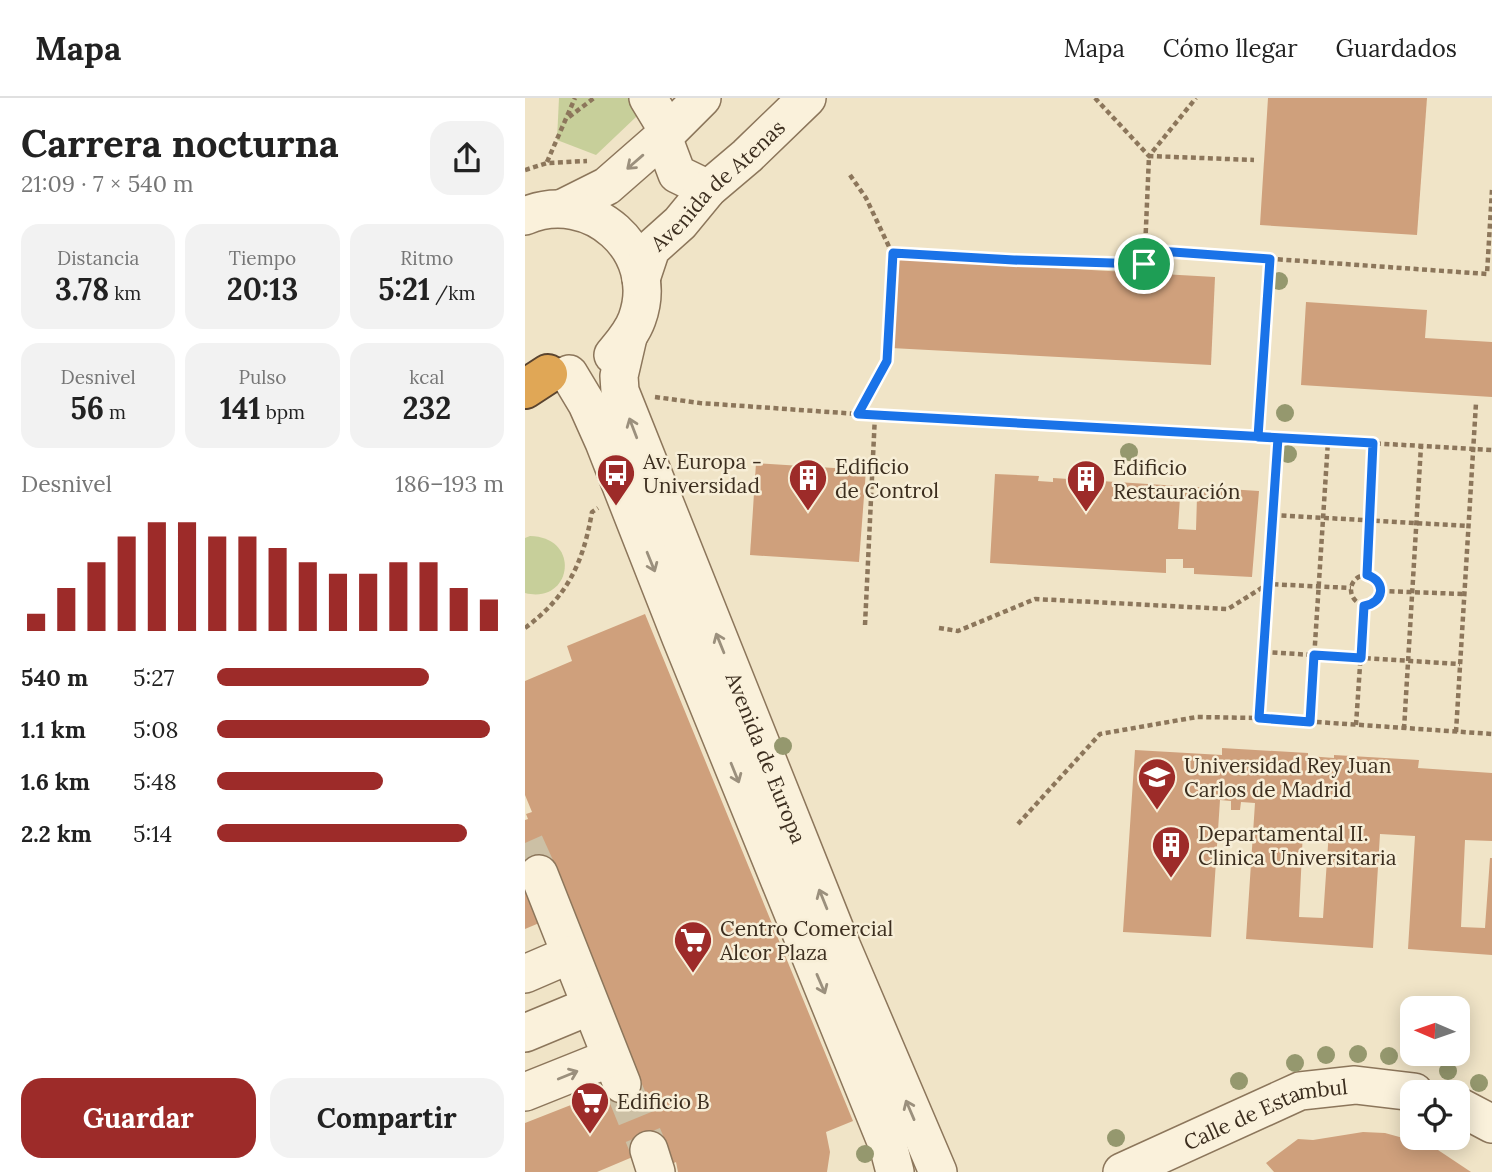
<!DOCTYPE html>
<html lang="es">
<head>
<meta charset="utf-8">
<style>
	body { margin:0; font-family:Lora,serif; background:#f2f2f2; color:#222; height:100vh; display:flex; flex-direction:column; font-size:26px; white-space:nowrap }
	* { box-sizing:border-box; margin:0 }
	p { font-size:23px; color:#767676 }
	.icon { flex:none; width:38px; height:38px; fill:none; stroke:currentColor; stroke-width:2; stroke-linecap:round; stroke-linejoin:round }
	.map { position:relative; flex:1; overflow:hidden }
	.drawer { display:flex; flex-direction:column; background:#fff; width:525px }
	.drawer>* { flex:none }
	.needle { width:46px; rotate:272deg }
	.fabs { position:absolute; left:875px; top:898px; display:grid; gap:14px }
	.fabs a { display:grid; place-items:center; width:70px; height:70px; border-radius:14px; background:#fff; box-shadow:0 4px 18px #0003; font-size:35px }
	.pin { position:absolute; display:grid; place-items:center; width:60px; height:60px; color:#fff; margin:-30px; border:4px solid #fff; border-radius:50%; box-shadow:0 2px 7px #0007 }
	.round { display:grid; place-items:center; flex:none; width:74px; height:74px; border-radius:21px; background:#f2f2f2 }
	.head { display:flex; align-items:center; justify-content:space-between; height:119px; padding:0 21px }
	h1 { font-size:38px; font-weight:700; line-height:52px }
	.figures { display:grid; grid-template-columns:repeat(3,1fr); gap:10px; height:119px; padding:7px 21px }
	.figures div { display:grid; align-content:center; border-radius:18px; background:#f2f2f2; text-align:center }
	.figures b { font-size:30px; font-weight:700 }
	.figures small { font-size:19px; font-weight:400 }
	.figures p { font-size:19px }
	.chart { height:196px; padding:14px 21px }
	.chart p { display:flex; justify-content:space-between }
	.chart svg { width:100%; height:126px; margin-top:7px; stroke:#9d2b29; stroke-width:6 }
	.cta { display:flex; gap:14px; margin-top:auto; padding:14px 21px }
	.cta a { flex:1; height:80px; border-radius:21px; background:#9d2b29; color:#fff; font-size:28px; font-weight:700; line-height:80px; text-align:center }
	.cta a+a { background:#f2f2f2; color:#222 }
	ul { padding:0 21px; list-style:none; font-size:23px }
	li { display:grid; grid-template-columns:112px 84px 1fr; align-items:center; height:52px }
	li i { height:18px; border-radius:9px; background:#9d2b29 }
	header { display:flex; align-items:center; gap:42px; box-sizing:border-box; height:98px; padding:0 35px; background:#fff; border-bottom:2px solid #e0e0e0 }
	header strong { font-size:33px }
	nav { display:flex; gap:38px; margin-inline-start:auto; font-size:24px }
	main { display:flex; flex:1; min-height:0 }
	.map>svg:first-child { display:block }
</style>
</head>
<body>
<header>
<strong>Mapa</strong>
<nav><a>Mapa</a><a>Cómo llegar</a><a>Guardados</a></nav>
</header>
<main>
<section class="drawer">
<div class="head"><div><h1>Carrera nocturna</h1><p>21:09 · 7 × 540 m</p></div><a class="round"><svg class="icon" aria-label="share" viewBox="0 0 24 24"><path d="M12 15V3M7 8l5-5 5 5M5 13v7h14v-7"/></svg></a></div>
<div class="figures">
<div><p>Distancia</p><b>3.78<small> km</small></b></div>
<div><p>Tiempo</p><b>20:13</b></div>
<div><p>Ritmo</p><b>5:21<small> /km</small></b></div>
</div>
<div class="figures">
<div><p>Desnivel</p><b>56<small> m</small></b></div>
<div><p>Pulso</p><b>141<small> bpm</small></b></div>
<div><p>kcal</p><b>232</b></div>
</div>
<div class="chart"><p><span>Desnivel</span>186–193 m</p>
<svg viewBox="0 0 160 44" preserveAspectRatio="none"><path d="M5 44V38M15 44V29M25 44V20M35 44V11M45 44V6M55 44V6M65 44V11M75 44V11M85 44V15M95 44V20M105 44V24M115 44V24M125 44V20M135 44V20M145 44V29M155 44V33"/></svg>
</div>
<ul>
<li><b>540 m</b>5:27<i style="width:74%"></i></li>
<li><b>1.1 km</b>5:08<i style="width:95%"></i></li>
<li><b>1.6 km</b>5:48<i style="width:58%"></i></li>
<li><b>2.2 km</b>5:14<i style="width:87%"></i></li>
</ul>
<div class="cta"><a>Guardar</a><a>Compartir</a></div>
</section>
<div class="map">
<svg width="967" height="1074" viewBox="0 0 967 1074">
	<rect width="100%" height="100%" fill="#f0e4c7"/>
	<g fill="#c7cf9a">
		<polygon points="34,0 131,0 71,57 32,42"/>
		<path d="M 5,438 C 57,439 47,507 0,495 L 0,440 Z"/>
	</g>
	<g fill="#cfa07c" fill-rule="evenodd">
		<polygon points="743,0 902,0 892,137 735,127"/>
		<polygon points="370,161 690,179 686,267 366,250"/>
		<polygon points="781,204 902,212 900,240 967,244 967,299 776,287"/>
		<polygon points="231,365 341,372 334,464 225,457"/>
		<path d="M 470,376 L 514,378 L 513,383 L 528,384 L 528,380 L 734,393 L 727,479 L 669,476 L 669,470 L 658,470 L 658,461 L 641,461 L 641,475 L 465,465 ZM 655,399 L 672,399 L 671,432 L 653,431 Z"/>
		<polygon points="120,516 328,1023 301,1034 305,1054 302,1074 153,1074 151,1064 147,1066 136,1047 72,1074 0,1074 0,1025 107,983 19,823 0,831 0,722 3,721 1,716 7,714 0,697 0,583 47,563 42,548"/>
		<path d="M 697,650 L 783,655 L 783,658 L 809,660 L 809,657 L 894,662 L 893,670 L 967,675 L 967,743 L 940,742 L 936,829 L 960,830 L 965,760 L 967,760 L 967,857 L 883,851 L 890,738 L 855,736 L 848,850 L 721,841 L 730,705 L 716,704 L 715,712 L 706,712 L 706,703 L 695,702 L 686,839 L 598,834 L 610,652 L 697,657 ZM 778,732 L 804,733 L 798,820 L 774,819 Z"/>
		<polygon points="838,1034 860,1035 907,1048 946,1074 749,1074 741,1065 773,1041 788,1042"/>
	</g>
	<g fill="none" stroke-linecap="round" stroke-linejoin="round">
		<g stroke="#ccc0a5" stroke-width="37" stroke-dasharray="37 18" stroke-linecap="butt">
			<polyline points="0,745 14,776"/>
			<polyline points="97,986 124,1052"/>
		</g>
		<g stroke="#8c765b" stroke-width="40">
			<g id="minor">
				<polyline points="123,0 143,33"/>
				<polyline points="138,39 152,76 183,91"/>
				<polyline points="38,110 82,88 138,39 177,0"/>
				<path d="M 0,118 C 65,90 137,152 112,221 C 107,235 97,246 88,257"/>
				<path id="s1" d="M 116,181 L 126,151 L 155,125 L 183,91 L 222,58 L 282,0"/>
				<path id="s2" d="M 103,239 L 94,278 L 95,293 L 317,849 L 413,1074"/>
				<polyline points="44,276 62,306 79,344 156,540 364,1051 370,1074"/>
				<polyline points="14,776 97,986"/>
				<polyline points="0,876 44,857"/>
				<polyline points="0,935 65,908"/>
				<polyline points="0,994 85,960"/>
				<polyline points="933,1008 967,1026"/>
				<polyline points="124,1052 131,1074"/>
				<path id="s3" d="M 597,1074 L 775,993 L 830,987 L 889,994"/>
			</g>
		</g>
		<g stroke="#5a442f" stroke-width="42">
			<polyline id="highway" points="0,291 23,276"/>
		</g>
		<g stroke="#8c765b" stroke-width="4.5" stroke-dasharray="5 3.5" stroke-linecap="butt">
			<polyline points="570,0 624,58 671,0"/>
			<polyline points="44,19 69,0"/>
			<polyline points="22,64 50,0"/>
			<polyline points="0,72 22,65 62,63"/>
			<polyline points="325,77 341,100 367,155 362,263 333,316"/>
			<polyline points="620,152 624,58 729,62"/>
			<polyline points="367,155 489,162 619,166 620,152 962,176 967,92"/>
			<polyline points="130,299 175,305 333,316 967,352"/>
			<polyline points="733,339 745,161"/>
			<polyline points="748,417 943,428"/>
			<circle cx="841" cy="492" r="15"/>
			<polyline points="842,477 848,345"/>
			<polyline points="856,493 939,496"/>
			<polyline points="340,527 350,317"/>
			<path d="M 0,530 C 43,498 58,465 67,414 L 73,410"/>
			<polyline points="414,530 433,533 510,501 703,511 743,486 826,490"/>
			<polyline points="739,554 935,566"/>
			<polyline points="734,620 753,340"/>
			<polyline points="785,624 803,343"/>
			<polyline points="831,627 839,508"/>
			<polyline points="879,631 896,348"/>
			<polyline points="931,634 951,305"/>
			<polyline points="493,726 575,636 672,619 734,620 967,636"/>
		</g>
		<use href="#minor" stroke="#faf1db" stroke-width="37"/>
		<use href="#highway" stroke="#e0a756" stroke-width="38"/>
	</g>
	<g fill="#95986e">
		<circle cx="754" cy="183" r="9"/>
		<circle cx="760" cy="315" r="9"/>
		<circle cx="604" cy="354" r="9"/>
		<circle cx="763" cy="356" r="9"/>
		<circle cx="258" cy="648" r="9"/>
		<circle cx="833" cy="956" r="9"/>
		<circle cx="801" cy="957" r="9"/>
		<circle cx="864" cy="958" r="9"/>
		<circle cx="770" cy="965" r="9"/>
		<circle cx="923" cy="973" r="9"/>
		<circle cx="714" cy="983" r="9"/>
		<circle cx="954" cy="985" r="9"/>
		<circle cx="591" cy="1040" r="9"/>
		<circle cx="340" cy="1056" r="9"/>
	</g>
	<defs><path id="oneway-shaft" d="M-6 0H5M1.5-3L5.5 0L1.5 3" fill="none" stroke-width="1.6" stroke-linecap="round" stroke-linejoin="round" transform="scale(1.75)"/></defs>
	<g stroke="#9b907d">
		<use href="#oneway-shaft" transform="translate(110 64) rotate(139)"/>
		<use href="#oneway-shaft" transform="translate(108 330) rotate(-111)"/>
		<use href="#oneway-shaft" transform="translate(126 464) rotate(68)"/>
		<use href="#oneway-shaft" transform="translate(195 545) rotate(-112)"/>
		<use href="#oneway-shaft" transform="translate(210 675) rotate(68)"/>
		<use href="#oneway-shaft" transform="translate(298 801) rotate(-112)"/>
		<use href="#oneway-shaft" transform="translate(296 886) rotate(67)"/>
		<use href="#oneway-shaft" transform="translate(43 977) rotate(-22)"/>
		<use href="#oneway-shaft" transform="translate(385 1012) rotate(-113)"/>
	</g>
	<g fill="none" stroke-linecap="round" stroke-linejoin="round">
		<g stroke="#fff" stroke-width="14">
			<path id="route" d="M 619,166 L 620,152 L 745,161 L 733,339 L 753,340 L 734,620 L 785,624 L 789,557 L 836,560 L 839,508 C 859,505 862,483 842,477 L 848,345 L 333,316 L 362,263 L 368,155 L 489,162 L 619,166"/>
		</g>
		<use href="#route" stroke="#1a73e8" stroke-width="9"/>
	</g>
	<defs>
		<g id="bus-pin" transform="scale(2.0125)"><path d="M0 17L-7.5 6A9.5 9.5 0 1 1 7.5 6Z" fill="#9d2b29" stroke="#f7eed7"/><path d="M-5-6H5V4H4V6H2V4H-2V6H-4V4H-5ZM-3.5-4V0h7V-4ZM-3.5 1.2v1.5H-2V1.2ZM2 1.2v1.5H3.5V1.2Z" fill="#fff"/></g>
		<g id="building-pin" transform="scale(2.0125)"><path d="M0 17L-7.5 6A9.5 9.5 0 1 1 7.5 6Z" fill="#9d2b29" stroke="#f7eed7"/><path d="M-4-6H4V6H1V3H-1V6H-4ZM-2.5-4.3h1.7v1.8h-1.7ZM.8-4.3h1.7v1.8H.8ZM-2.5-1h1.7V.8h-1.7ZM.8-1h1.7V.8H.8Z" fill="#fff"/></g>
		<g id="university-pin" transform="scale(2.0125)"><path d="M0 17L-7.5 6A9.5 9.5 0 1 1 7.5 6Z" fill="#9d2b29" stroke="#f7eed7"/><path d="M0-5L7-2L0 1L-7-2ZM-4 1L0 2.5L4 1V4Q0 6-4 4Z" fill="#fff"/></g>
		<g id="supermarket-pin" transform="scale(2.0125)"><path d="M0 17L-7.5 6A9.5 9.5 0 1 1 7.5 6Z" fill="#9d2b29" stroke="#f7eed7"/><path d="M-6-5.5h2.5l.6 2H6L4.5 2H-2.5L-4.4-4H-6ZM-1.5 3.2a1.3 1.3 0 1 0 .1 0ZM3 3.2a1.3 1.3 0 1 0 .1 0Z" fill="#fff"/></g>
	</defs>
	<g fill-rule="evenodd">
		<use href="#bus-pin" x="91" y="375"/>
		<use href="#building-pin" x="283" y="380"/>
		<use href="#building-pin" x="561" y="381"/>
		<use href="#university-pin" x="632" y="679"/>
		<use href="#building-pin" x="646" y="747"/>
		<use href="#supermarket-pin" x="168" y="842"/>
		<use href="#supermarket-pin" x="65" y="1003"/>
	</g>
	<g text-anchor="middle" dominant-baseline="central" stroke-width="5" stroke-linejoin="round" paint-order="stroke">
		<g font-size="21" fill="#3c2e1f" stroke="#f7eed7">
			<text stroke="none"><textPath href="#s1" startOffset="124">Avenida de Atenas</textPath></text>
			<text stroke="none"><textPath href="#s2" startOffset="450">Avenida de Europa</textPath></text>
			<text stroke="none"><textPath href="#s3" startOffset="156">Calle de Estambul</textPath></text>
		</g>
		<g font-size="21" fill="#3c2e1f" stroke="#f7eed7" text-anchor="start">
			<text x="118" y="363">Av. Europa -<tspan x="118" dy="24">Universidad</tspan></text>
			<text x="310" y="368">Edificio<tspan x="310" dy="24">de Control</tspan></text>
			<text x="588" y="369">Edificio<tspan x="588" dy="24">Restauración</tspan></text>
			<text x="659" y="667">Universidad Rey Juan<tspan x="659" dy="24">Carlos de Madrid</tspan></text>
			<text x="673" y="735">Departamental II.<tspan x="673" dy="24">Clinica Universitaria</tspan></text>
			<text x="195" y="830">Centro Comercial<tspan x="195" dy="24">Alcor Plaza</tspan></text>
			<text x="92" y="1003">Edificio B</text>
		</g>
	</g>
</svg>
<div class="fabs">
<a><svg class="needle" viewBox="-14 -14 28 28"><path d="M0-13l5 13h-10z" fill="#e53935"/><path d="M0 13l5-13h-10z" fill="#767676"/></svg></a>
<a><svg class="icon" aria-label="locate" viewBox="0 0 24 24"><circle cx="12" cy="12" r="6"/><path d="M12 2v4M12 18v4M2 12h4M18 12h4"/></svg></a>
</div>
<div class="pin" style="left:619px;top:166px;background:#1e9e55"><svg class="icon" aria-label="arrive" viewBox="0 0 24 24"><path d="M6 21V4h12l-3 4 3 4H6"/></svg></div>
</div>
</main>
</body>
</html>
